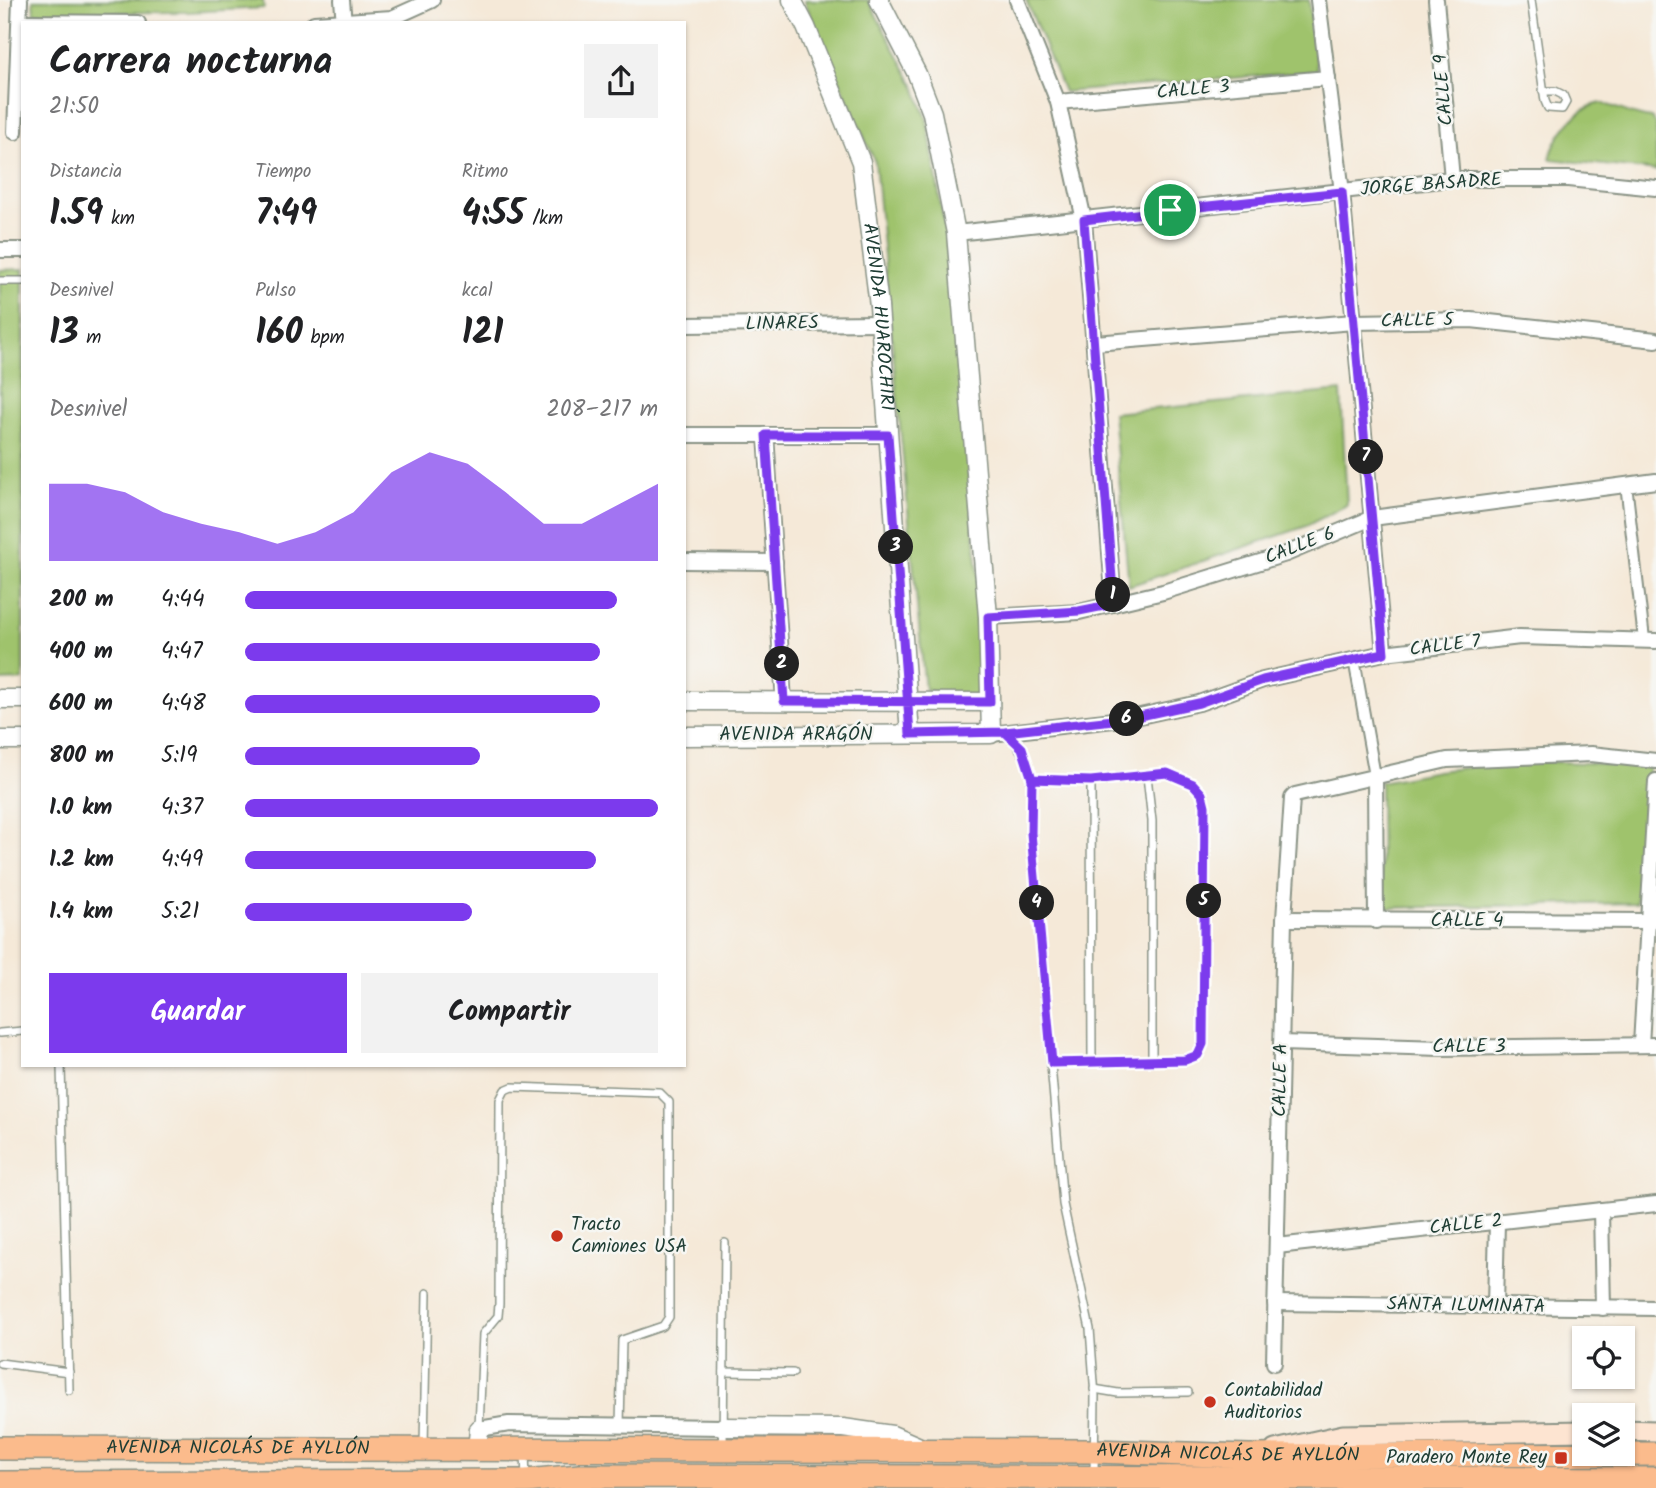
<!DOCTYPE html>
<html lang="es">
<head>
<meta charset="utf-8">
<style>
	body { margin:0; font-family:Kalam,sans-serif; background:#f2f2f2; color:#202124; height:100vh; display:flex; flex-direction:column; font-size:26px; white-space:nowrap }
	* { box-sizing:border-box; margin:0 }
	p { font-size:23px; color:#757577 }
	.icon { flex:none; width:38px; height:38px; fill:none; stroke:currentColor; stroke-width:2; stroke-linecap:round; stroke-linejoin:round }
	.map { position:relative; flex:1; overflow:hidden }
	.side { position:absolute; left:21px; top:21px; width:665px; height:1046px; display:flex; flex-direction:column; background:#fff; border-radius:0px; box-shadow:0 2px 5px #0004 }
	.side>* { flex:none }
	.tools { position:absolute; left:1572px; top:1326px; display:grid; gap:14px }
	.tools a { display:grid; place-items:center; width:63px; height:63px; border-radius:0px; background:#fff; box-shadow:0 2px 5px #0004; font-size:35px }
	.pin { position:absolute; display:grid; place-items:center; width:60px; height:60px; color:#fff; margin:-30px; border:4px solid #fff; border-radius:50%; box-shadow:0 2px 7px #0007 }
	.km { position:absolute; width:35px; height:35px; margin:-18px; border-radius:50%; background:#222; color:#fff; font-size:19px; line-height:35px; text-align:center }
	.round { display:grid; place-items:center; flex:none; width:74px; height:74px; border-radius:0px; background:#f2f2f2 }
	.summary { display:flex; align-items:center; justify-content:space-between; height:119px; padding:0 28px }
	h1 { font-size:38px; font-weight:700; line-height:52px }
	.figures { display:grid; grid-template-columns:repeat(3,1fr); gap:10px; height:119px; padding:7px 28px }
	.figures div { display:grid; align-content:center }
	.figures b { font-size:35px; font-weight:700 }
	.figures small { font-size:19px; font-weight:400 }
	.figures p { font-size:19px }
	.chart { height:196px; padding:14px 28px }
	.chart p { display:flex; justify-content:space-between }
	.chart svg { width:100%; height:126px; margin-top:7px; fill:#7c3aed; opacity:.7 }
	.cta { display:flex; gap:14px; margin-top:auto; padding:14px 28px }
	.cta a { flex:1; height:80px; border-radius:0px; background:#7c3aed; color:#fff; font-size:28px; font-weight:700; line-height:80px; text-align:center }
	.cta a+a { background:#f2f2f2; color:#202124 }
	ul { padding:0 28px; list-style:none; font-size:23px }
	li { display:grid; grid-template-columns:112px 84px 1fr; align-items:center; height:52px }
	li i { height:18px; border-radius:9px; background:#7c3aed }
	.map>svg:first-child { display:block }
</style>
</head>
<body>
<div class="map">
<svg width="1656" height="1488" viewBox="0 0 1656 1488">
	<rect width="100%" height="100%" fill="#f6f6f2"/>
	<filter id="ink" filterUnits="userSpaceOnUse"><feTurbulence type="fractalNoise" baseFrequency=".0143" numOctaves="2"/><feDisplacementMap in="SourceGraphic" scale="14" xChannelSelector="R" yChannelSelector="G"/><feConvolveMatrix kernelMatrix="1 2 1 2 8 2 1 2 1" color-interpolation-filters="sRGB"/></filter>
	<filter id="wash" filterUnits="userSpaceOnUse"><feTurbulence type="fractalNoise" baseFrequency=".00686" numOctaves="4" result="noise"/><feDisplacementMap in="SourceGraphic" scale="28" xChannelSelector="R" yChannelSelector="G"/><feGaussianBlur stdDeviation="1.57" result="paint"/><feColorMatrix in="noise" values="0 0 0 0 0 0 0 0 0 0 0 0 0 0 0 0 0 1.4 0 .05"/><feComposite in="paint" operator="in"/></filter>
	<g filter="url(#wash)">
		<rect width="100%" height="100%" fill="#f5e9d8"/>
		<g fill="#9fc36c" stroke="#5f8050" stroke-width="2">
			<polygon points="33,0 263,0 264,8 188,12 34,13"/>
			<polygon points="804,0 868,0 915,87 927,119 946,237 982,614 978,697 925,690 875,162"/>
			<polygon points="1026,0 1309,0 1317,71 1064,92"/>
			<path d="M 1601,103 C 1619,108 1633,116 1651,118 L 1656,124 L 1656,171 L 1550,159 C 1555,136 1577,107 1601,103 Z"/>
			<polygon points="23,269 23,680 0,681 0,270"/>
			<polygon points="1341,391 1347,505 1304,527 1129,586 1113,413"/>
			<polygon points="1524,761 1649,765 1636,903 1381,908 1380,782 1437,771"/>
		</g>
	</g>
	<g filter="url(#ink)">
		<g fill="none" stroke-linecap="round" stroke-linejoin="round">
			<g stroke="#8a9386" stroke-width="10">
				<g id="service">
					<polyline points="1531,0 1545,101 1548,108 1562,109 1566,102 1563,95 1555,91 1543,91"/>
					<polyline points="0,281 23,281"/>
					<path d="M 1006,733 C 1039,764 1032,791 1031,833 L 1063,1204 L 1090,1329 L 1095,1396 L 1094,1474"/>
					<polyline points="1147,776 1152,821 1152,1061"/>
					<polyline points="1032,779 1091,781 1167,773 1193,784 1202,794 1205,806 1203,1044 1198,1055 1185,1060 1052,1063"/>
					<polyline points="1091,781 1092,1062"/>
					<polyline points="0,1033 23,1031"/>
					<polyline points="61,1066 69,1390"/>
					<polyline points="0,1363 69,1372"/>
					<polyline points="724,1372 793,1373"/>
					<polyline points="1094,1389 1118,1393 1188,1392"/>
					<polyline points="479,1428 483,1334 498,1316 499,1304 500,1100 505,1090 512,1087 659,1092 669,1102 669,1317 663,1326 622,1340 620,1425"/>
					<polyline points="424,1446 427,1293"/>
					<polyline points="723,1446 725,1243"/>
					<polyline points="525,1453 526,1479"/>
				</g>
			</g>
			<g stroke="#8a9386" stroke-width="14">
				<g id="pedestrian">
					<polyline points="1626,484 1644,639"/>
					<polyline points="1354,659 1375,776"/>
				</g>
			</g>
			<g stroke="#8a9386" stroke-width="18">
				<g id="minor">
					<polyline points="342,0 344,23"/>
					<polyline points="1017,0 1058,102 1084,220 1114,604"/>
					<polyline points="1318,0 1342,192 1384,653"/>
					<polyline points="1436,0 1452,179"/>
					<polyline points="20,22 138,23"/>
					<polyline points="314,23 392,18 432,0"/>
					<polyline points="1058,102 1328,78"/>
					<polyline points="15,132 20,0"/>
					<polyline points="956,233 1452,179 1568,179 1656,188"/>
					<polyline points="0,250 23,250"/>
					<polyline points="684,325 880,323"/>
					<polyline points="1095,343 1354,322 1471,320 1656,340"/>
					<polyline points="684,435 888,435"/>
					<polyline points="766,435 784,701"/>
					<polyline points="684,561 775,562"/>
					<polyline points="988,617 1079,612 1163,592 1286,554 1372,518 1656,481"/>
					<polyline points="991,734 1131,718 1199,703 1263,680 1384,653 1520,637 1656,641"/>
					<polyline points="1375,776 1376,921"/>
					<polyline points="1284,919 1649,921"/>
					<polyline points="1281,1043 1441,1048 1656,1045"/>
					<polyline points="1641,1045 1656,781"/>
					<polyline points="1601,1210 1603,1308"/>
					<polyline points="1277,1246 1656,1204"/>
					<polyline points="1275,1303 1656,1308"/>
					<polyline points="1495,1306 1497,1222"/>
					<polyline points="1274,1363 1284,919 1292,798 1295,795 1447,760 1591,754 1656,761"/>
					<polyline points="479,1429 509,1424 723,1427"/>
				</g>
			</g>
			<g stroke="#8a9386" stroke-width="21">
				<g id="tertiary">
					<path id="s1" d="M 792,0 L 806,27 L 861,162 L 879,306 L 910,734"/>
					<polyline points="0,699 23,699"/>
					<polyline points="684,701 990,702"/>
					<polyline points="684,736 991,734 988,617 956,233 932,113 917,74 879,0"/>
					<polyline points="0,740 23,740"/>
					<polyline points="723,1427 843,1428 892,1435 922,1448"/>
					<polyline points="477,1451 479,1429"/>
				</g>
			</g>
			<g stroke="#8a9386" stroke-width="23">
				<g id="secondary">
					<polyline points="1622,1430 1656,1431"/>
					<polyline points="1275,1450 1343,1435 1584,1431"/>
				</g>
			</g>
			<g stroke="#8a9386" stroke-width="26">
				<g id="primary">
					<path id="s2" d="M 0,1448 L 1094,1451 L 1249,1456 L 1656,1454"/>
					<polyline points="0,1483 526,1481 580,1476 1656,1479"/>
				</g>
			</g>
			<use href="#service" stroke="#fff" stroke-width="7"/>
			<use href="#pedestrian" stroke="#fff" stroke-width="10"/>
			<use href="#minor" stroke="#fff" stroke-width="14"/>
			<use href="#tertiary" stroke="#fff" stroke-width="18"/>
			<use href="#secondary" stroke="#fde4d1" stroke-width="19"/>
			<use href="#primary" stroke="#fbbb8c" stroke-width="23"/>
		</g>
	</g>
	<g fill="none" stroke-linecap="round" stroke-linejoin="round" filter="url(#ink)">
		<g stroke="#fff" stroke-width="14">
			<path id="route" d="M 1170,210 L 1084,220 L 1114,604 L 1079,611 L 988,617 L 990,702 L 784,701 L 766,435 L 888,435 C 895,535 903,634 910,734 L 1005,732 L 1022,748 L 1032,779 L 1031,833 L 1052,1063 L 1185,1060 L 1198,1055 L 1203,1044 L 1205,806 L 1202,794 L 1193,784 L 1167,773 L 1091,781 L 1032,779 L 1022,748 L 1005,732 L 1131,718 L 1199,703 L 1263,680 L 1384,653 L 1342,192 L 1170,210"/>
		</g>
		<use href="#route" stroke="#7c3aed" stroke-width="9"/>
	</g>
	<g fill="#c8321e" stroke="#f6f6f2" stroke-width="2.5">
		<circle cx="557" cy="1236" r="7"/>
		<circle cx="1210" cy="1402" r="7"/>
		<rect x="1554" y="1451" width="14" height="14" rx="3.5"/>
	</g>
	<g text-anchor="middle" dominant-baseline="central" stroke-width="5" stroke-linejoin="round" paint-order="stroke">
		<g font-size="19" fill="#1f3d34" stroke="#f6f6f2">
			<text transform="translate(1193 90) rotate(-5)">CALLE 3</text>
			<text transform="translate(1444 90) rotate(-95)">CALLE 9</text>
			<text transform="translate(1431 185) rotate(-4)">JORGE BASADRE</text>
			<text stroke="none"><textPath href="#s1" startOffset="332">AVENIDA HUAROCHIRÍ</textPath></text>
			<text transform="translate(1417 321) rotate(-1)">CALLE 5</text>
			<text transform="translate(782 324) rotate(-1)">LINARES</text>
			<text transform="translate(1300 546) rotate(-21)">CALLE 6</text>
			<text transform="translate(1445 646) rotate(-7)">CALLE 7</text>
			<text x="796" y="735">AVENIDA ARAGÓN</text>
			<text x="1467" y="921">CALLE 4</text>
			<text x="1469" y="1047">CALLE 3</text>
			<text transform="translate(1281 1080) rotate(-89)">CALLE A</text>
			<text transform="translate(1466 1225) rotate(-6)">CALLE 2</text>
			<text transform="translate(1466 1306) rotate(1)">SANTA ILUMINATA</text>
			<text stroke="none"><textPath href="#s2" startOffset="238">AVENIDA NICOLÁS DE AYLLÓN</textPath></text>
			<text stroke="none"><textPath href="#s2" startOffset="1228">AVENIDA NICOLÁS DE AYLLÓN</textPath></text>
		</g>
		<g font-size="19" fill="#1f3d34" stroke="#f6f6f2" text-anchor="start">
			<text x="571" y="1225">Tracto<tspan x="571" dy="22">Camiones USA</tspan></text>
			<text x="1224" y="1391">Contabilidad<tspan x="1224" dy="22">Auditorios</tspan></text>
			<text x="1547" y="1458" text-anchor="end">Paradero Monte Rey</text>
		</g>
	</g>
</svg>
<div class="tools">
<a><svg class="icon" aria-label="locate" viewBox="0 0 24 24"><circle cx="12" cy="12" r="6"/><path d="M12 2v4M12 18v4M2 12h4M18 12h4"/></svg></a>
<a><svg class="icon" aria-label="layers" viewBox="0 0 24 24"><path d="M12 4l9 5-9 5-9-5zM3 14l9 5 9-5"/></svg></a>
</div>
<div class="pin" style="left:1170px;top:210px;background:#1e9e55"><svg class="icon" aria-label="arrive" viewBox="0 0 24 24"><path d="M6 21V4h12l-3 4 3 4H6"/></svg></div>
<b class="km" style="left:1113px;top:595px">1</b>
<b class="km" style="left:782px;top:664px">2</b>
<b class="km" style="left:896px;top:547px">3</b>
<b class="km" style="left:1037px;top:903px">4</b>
<b class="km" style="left:1204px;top:901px">5</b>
<b class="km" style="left:1127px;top:719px">6</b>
<b class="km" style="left:1366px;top:457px">7</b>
<section class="side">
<div class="summary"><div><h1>Carrera nocturna</h1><p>21:50</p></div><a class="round"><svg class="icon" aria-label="share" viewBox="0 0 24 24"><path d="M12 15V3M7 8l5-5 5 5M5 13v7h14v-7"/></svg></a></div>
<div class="figures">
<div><p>Distancia</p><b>1.59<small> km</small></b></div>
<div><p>Tiempo</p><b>7:49</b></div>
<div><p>Ritmo</p><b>4:55<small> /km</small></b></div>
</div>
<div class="figures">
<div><p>Desnivel</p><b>13<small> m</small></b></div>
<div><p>Pulso</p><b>160<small> bpm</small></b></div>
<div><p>kcal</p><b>121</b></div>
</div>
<div class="chart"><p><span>Desnivel</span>208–217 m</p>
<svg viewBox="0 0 160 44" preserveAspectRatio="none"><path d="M0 44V17L10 17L20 20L30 27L40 31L50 34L60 38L70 34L80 27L90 13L100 6L110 10L120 20L130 31L140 31L150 24L160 17V44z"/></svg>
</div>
<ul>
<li><b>200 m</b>4:44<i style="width:90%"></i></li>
<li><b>400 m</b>4:47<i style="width:86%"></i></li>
<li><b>600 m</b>4:48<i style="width:86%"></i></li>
<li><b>800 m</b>5:19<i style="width:57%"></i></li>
<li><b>1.0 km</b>4:37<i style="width:100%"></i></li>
<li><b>1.2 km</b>4:49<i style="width:85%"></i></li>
<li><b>1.4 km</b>5:21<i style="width:55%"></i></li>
</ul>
<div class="cta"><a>Guardar</a><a>Compartir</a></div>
</section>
</div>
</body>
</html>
